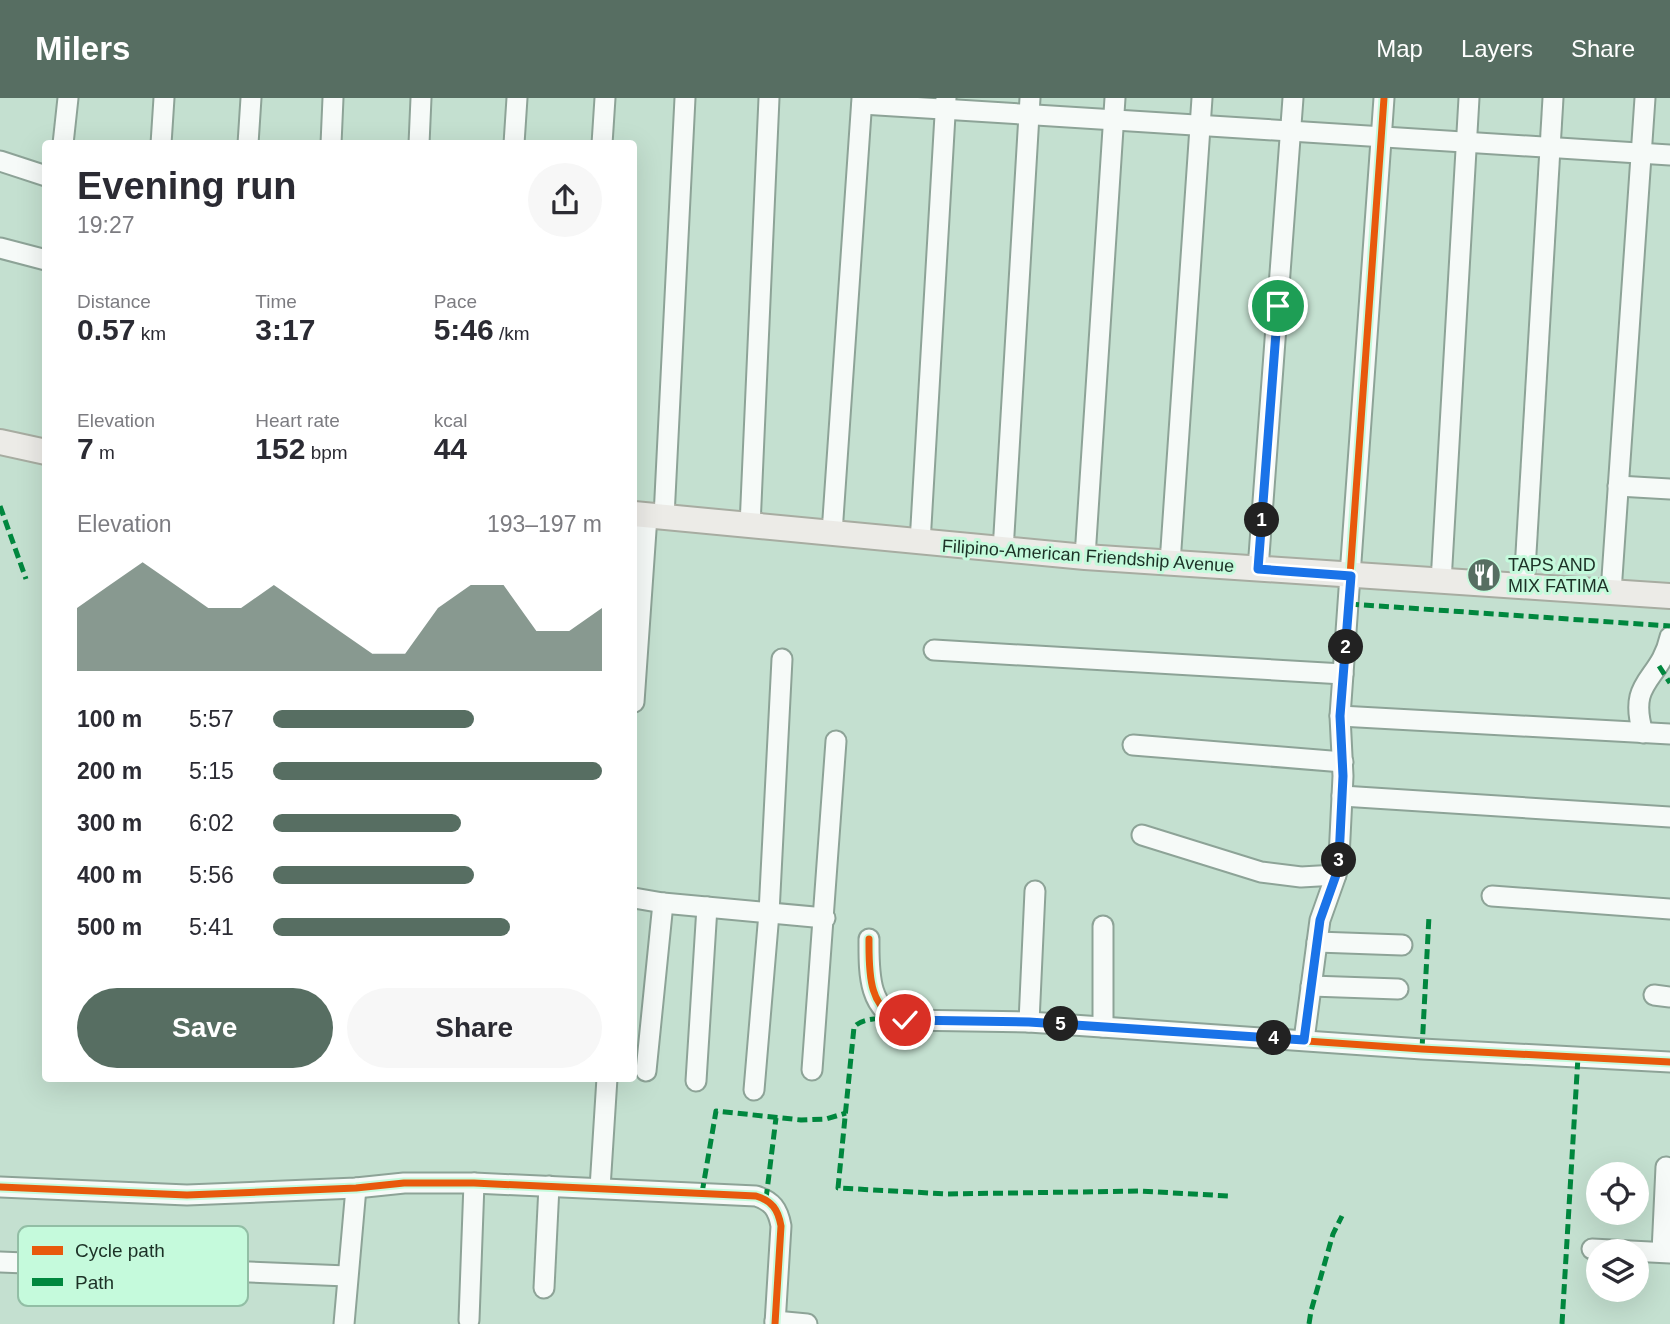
<!DOCTYPE html>
<html lang="en">
<head>
<meta charset="utf-8">
<style>
	body { margin:0; font-family:Helvetica,sans-serif; background:#f7f7f7; color:#2b2b33; height:100vh; display:flex; flex-direction:column; font-size:26px; white-space:nowrap }
	* { box-sizing:border-box; margin:0 }
	p { font-size:23px; color:#7c7c81 }
	.icon { flex:none; width:38px; height:38px; fill:none; stroke:currentColor; stroke-width:2; stroke-linecap:round; stroke-linejoin:round }
	.map { position:relative; flex:1; overflow:hidden }
	.drawer { position:absolute; left:42px; top:42px; width:595px; height:942px; display:flex; flex-direction:column; background:#fff; border-radius:7px; box-shadow:0 7px 28px #0002 }
	.drawer>* { flex:none }
	.buttons { position:absolute; left:1586px; top:1064px; display:grid; gap:14px }
	.buttons a { display:grid; place-items:center; width:63px; height:63px; border-radius:50%; background:#fff; box-shadow:0 7px 28px #0002; font-size:35px }
	.pin { position:absolute; display:grid; place-items:center; width:60px; height:60px; color:#fff; margin:-30px; border:4px solid #fff; border-radius:50%; box-shadow:0 2px 7px #0007 }
	.km { position:absolute; width:35px; height:35px; margin:-18px; border-radius:50%; background:#222; color:#fff; font-size:19px; line-height:35px; text-align:center }
	.round { display:grid; place-items:center; flex:none; width:74px; height:74px; border-radius:37px; background:#f7f7f7 }
	.summary { display:flex; align-items:center; justify-content:space-between; height:119px; padding:0 35px }
	h1 { font-size:38px; font-weight:800; line-height:52px }
	.stats { display:grid; grid-template-columns:repeat(3,1fr); gap:10px; height:119px; padding:7px 35px }
	.stats div { display:grid; align-content:center }
	.stats b { font-size:30px; font-weight:800 }
	.stats small { font-size:19px; font-weight:400 }
	.stats p { font-size:19px }
	.chart { height:196px; padding:14px 35px }
	.chart p { display:flex; justify-content:space-between }
	.chart svg { width:100%; height:126px; margin-top:7px; fill:#576e62; opacity:.7 }
	.primary-button { display:flex; gap:14px; margin-top:auto; padding:14px 35px }
	.primary-button a { flex:1; height:80px; border-radius:42px; background:#576e62; color:#fff; font-size:28px; font-weight:800; line-height:80px; text-align:center }
	.primary-button a+a { background:#f7f7f7; color:#2b2b33 }
	ul { padding:0 35px; list-style:none; font-size:23px }
	li { display:grid; grid-template-columns:112px 84px 1fr; align-items:center; height:52px }
	li i { height:18px; border-radius:9px; background:#576e62 }
	header { display:flex; align-items:center; gap:42px; box-sizing:border-box; height:98px; padding:0 35px; background:#576e62; color:#fff }
	header strong { font-size:33px }
	nav { display:flex; gap:38px; margin-inline-start:auto; font-size:24px }
	.map>svg:first-child { display:block }
</style>
</head>
<body>
<header>
<strong>Milers</strong>
<nav><a>Map</a><a>Layers</a><a>Share</a></nav>
</header>
<div class="map">
<svg width="1670" height="1226" viewBox="0 0 1670 1226">
	<rect width="100%" height="100%" fill="#c4e0d0"/>
	<g fill="none" stroke-linecap="round" stroke-linejoin="round">
		<g stroke="#8da397" stroke-width="23">
			<g id="minor">
				<polyline points="862,6 1670,57"/>
				<polyline points="63,46 68,0"/>
				<polyline points="161,46 164,0"/>
				<polyline points="248,46 251,0"/>
				<polyline points="331,46 333,0"/>
				<polyline points="419,46 421,0"/>
				<polyline points="514,46 517,0"/>
				<polyline points="602,46 605,0"/>
				<polyline points="0,63 46,78"/>
				<polyline points="0,150 46,162"/>
				<polyline points="1618,388 1670,391"/>
				<polyline points="664,419 685,0"/>
				<polyline points="750,428 769,0"/>
				<polyline points="832,435 862,0"/>
				<polyline points="920,445 946,0"/>
				<polyline points="1003,453 1030,0"/>
				<polyline points="1085,459 1115,0"/>
				<polyline points="1170,465 1202,0"/>
				<polyline points="1258,471 1293,0"/>
				<polyline points="1441,484 1469,0"/>
				<polyline points="1524,489 1553,0"/>
				<polyline points="1611,494 1645,0"/>
				<polyline points="934,552 1343,576"/>
				<polyline points="634,604 647,418"/>
				<polyline points="1340,618 1670,636"/>
				<path d="M 1643,635 C 1627,581 1660,584 1670,539"/>
				<polyline points="1133,647 1343,664"/>
				<polyline points="1342,698 1670,719"/>
				<polyline points="1142,737 1261,774 1301,779 1336,777"/>
				<polyline points="1492,798 1670,811"/>
				<polyline points="634,800 663,805 825,820"/>
				<polyline points="1103,828 1103,929"/>
				<path d="M 869,841 C 869,871 867,915 905,922 L 1029,924 L 1422,951 L 1670,964"/>
				<polyline points="1317,844 1402,847"/>
				<polyline points="1311,888 1398,891"/>
				<polyline points="1654,897 1670,899"/>
				<polyline points="1029,924 1035,793"/>
				<polyline points="1304,942 1320,822 1336,777 1339,760 1343,678 1340,618 1384,0"/>
				<polyline points="812,972 836,643"/>
				<polyline points="646,973 663,805"/>
				<polyline points="696,983 707,809"/>
				<polyline points="754,992 769,815 782,561"/>
				<path d="M 0,1089 L 187,1097 L 356,1090 L 404,1085 L 474,1085 L 756,1098 C 772,1103 778,1111 781,1128 L 775,1226"/>
				<polyline points="600,1090 607,980"/>
				<polyline points="1592,1151 1670,1155"/>
				<polyline points="1662,1154 1666,1069"/>
				<polyline points="0,1164 347,1178"/>
				<polyline points="544,1190 549,1088"/>
				<polyline points="469,1222 474,1085"/>
				<polyline points="775,1223 807,1226"/>
				<polyline points="344,1226 356,1090"/>
			</g>
		</g>
		<g stroke="#a7aca1" stroke-width="28">
			<g id="major">
				<polyline points="0,344 46,354"/>
				<polyline points="634,416 1085,459 1670,498"/>
			</g>
		</g>
		<use href="#minor" stroke="#f6faf8" stroke-width="19"/>
		<use href="#major" stroke="#ecebe7" stroke-width="24"/>
		<g stroke="#00873e" stroke-width="5" stroke-dasharray="10 5" stroke-linecap="butt">
			<polyline points="0,408 26,481"/>
			<polyline points="1349,506 1670,528"/>
			<polyline points="1659,568 1670,585"/>
			<path d="M 895,920 C 881,921 863,919 854,929 L 838,1090 L 948,1096 L 1139,1093 L 1229,1098"/>
			<polyline points="1422,951 1429,818"/>
			<polyline points="702,1095 716,1013 801,1022 826,1021 846,1015"/>
			<polyline points="766,1101 776,1020"/>
			<polyline points="1309,1226 1311,1213 1333,1136 1342,1118"/>
			<polyline points="1562,1226 1578,959"/>
		</g>
		<g stroke="#c5fadc" stroke-width="11">
			<g id="cycleway">
				<path d="M 869,841 C 869,871 867,915 905,922 L 1029,924 L 1422,951 L 1670,964"/>
				<polyline points="1304,942 1320,822 1336,777 1339,760 1343,678 1340,618 1384,0"/>
				<path d="M 0,1089 L 187,1097 L 356,1090 L 404,1085 L 474,1085 L 756,1098 C 772,1103 778,1111 781,1128 L 775,1226"/>
			</g>
		</g>
		<use href="#cycleway" stroke="#e8590c" stroke-width="7"/>
	</g>
	<g fill="none" stroke-linecap="round" stroke-linejoin="round">
		<g stroke="#fff" stroke-width="14">
			<polyline id="route" points="905,922 1029,924 1304,942 1320,822 1336,777 1339,760 1343,678 1340,618 1351,478 1258,471 1278,208"/>
		</g>
		<use href="#route" stroke="#1a73e8" stroke-width="9"/>
	</g>
	<defs>
		<g id="restaurant-disc" transform="scale(1.75)"><circle r="9.5" fill="#576e62" stroke="#c5fadc"/><path d="M-5-6h1v4h1v-4h1v4h1v-4h1v5L-1.5 .5V6h-2V.5L-5-1ZM5-6V6H3V1.5H1.5Q1.5-4 5-6Z" fill="#fff"/></g>
	</defs>
	<g fill-rule="evenodd">
		<use href="#restaurant-disc" x="1484" y="477"/>
	</g>
	<g text-anchor="middle" dominant-baseline="central" stroke-width="6" stroke-linejoin="round" paint-order="stroke">
		<g font-size="18" fill="#1c3126" stroke="#c5fadc">
			<text transform="translate(1088 458) rotate(4)">Filipino-American Friendship Avenue</text>
		</g>
		<g font-size="18" fill="#1c3126" stroke="#c5fadc" text-anchor="start">
			<text x="1508" y="467">TAPS AND<tspan x="1508" dy="21">MIX FATIMA</tspan></text>
		</g>
	</g>
	<rect x="18" y="1128" width="230" height="80" rx="10" fill="#c5fadc" stroke="#92bea5" stroke-width="2"/>
	<rect x="32" y="1148" width="31" height="9" fill="#e8590c"/>
	<rect x="32" y="1180" width="31" height="8" fill="#00873e"/>
	<g font-size="19" fill="#1c3126">
		<text x="75" y="1159">Cycle path</text>
		<text x="75" y="1191">Path</text>
	</g>
</svg>
<div class="buttons">
<a><svg class="icon" aria-label="locate" viewBox="0 0 24 24"><circle cx="12" cy="12" r="6"/><path d="M12 2v4M12 18v4M2 12h4M18 12h4"/></svg></a>
<a><svg class="icon" aria-label="layers" viewBox="0 0 24 24"><path d="M12 4l9 5-9 5-9-5zM3 14l9 5 9-5"/></svg></a>
</div>
<div class="pin" style="left:1278px;top:208px;background:#1e9e55"><svg class="icon" aria-label="arrive" viewBox="0 0 24 24"><path d="M6 21V4h12l-3 4 3 4H6"/></svg></div>
<div class="pin" style="left:905px;top:922px;background:#d93025"><svg class="icon" aria-label="check" viewBox="0 0 24 24"><path d="M5 12l5 5 9-10"/></svg></div>
<b class="km" style="left:1262px;top:422px">1</b>
<b class="km" style="left:1346px;top:549px">2</b>
<b class="km" style="left:1339px;top:762px">3</b>
<b class="km" style="left:1274px;top:940px">4</b>
<b class="km" style="left:1061px;top:926px">5</b>
<section class="drawer">
<div class="summary"><div><h1>Evening run</h1><p>19:27</p></div><a class="round"><svg class="icon" aria-label="share" viewBox="0 0 24 24"><path d="M12 15V3M7 8l5-5 5 5M5 13v7h14v-7"/></svg></a></div>
<div class="stats">
<div><p>Distance</p><b>0.57<small> km</small></b></div>
<div><p>Time</p><b>3:17</b></div>
<div><p>Pace</p><b>5:46<small> /km</small></b></div>
</div>
<div class="stats">
<div><p>Elevation</p><b>7<small> m</small></b></div>
<div><p>Heart rate</p><b>152<small> bpm</small></b></div>
<div><p>kcal</p><b>44</b></div>
</div>
<div class="chart"><p><span>Elevation</span>193–197 m</p>
<svg viewBox="0 0 160 44" preserveAspectRatio="none"><path d="M0 44V22L10 14L20 6L30 14L40 22L50 22L60 14L70 22L80 30L90 38L100 38L110 22L120 14L130 14L140 30L150 30L160 22V44z"/></svg>
</div>
<ul>
<li><b>100 m</b>5:57<i style="width:61%"></i></li>
<li><b>200 m</b>5:15<i style="width:100%"></i></li>
<li><b>300 m</b>6:02<i style="width:57%"></i></li>
<li><b>400 m</b>5:56<i style="width:61%"></i></li>
<li><b>500 m</b>5:41<i style="width:72%"></i></li>
</ul>
<div class="primary-button"><a>Save</a><a>Share</a></div>
</section>
</div>
</body>
</html>
